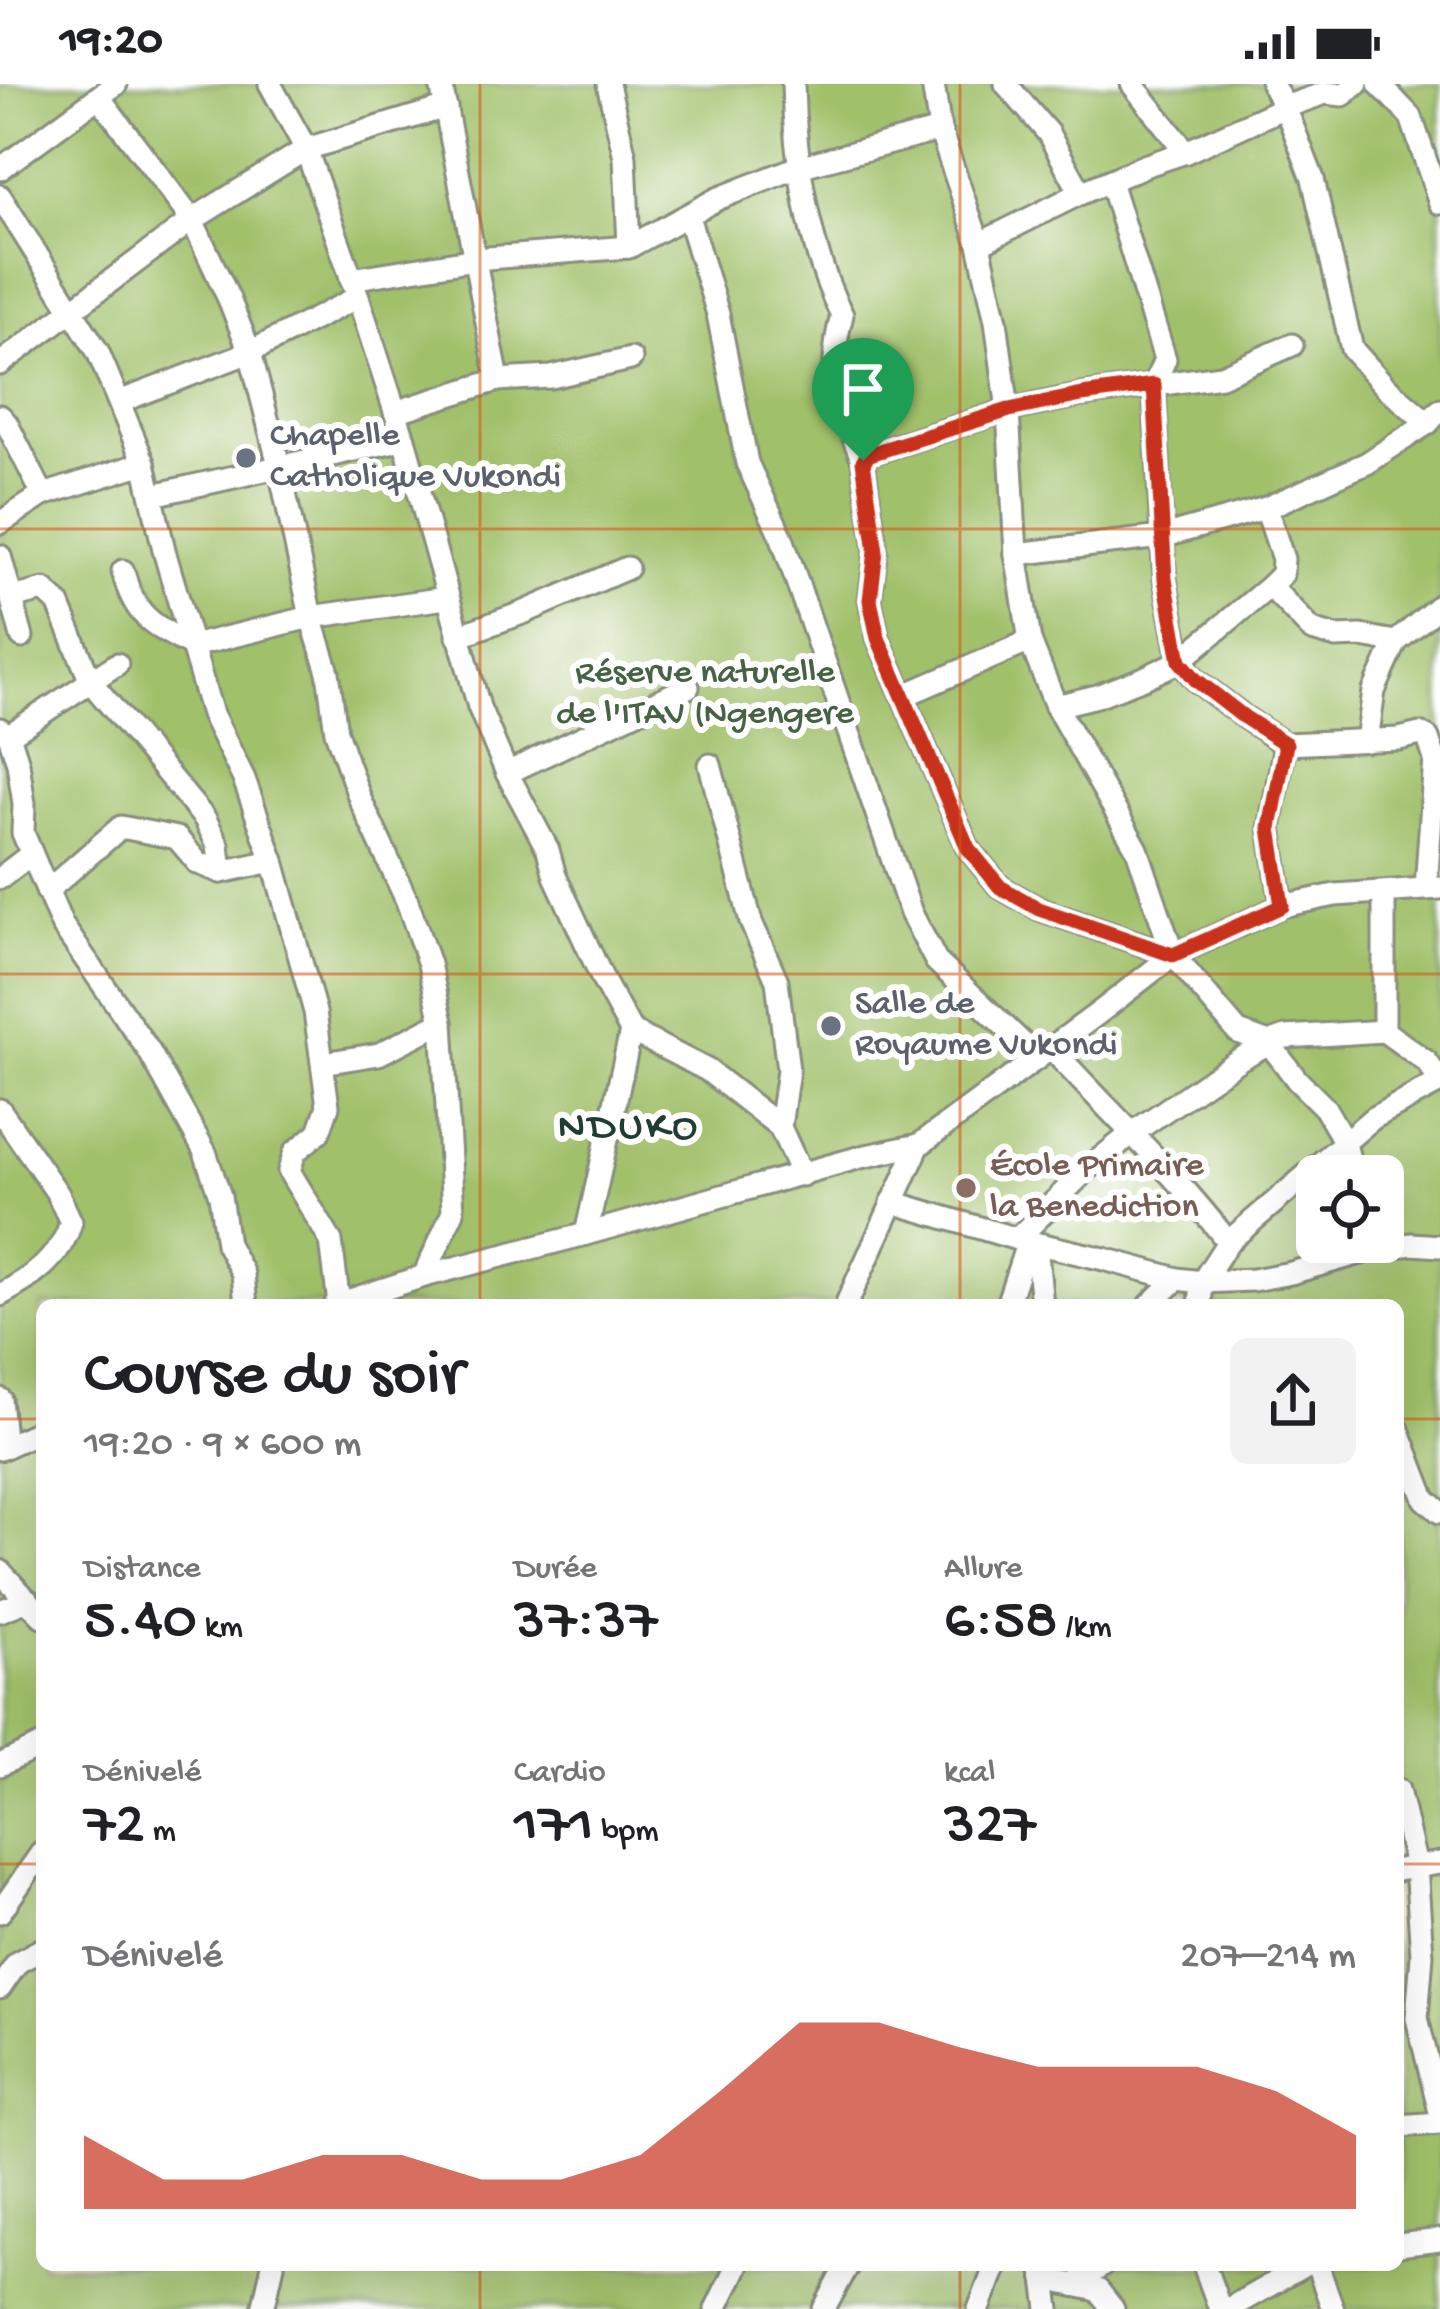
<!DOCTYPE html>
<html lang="fr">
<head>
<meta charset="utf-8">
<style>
	body { margin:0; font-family:"Gochi Hand",sans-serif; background:#f2f2f2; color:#202124; height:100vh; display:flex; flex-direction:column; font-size:45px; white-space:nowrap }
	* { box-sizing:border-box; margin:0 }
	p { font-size:39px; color:#757577 }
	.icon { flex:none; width:66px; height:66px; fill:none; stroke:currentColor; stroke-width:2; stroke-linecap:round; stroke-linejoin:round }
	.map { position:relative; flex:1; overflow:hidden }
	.panel { position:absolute; left:36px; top:1215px; width:1368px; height:972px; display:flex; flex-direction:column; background:#fff; border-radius:18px; box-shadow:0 12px 48px #0002 }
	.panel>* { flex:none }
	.buttons { position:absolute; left:1296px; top:1071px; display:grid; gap:24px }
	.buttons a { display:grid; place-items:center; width:108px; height:108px; border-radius:18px; background:#fff; box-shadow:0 12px 48px #0002; font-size:60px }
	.pin { position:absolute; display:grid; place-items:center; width:102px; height:102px; color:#fff; margin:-123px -51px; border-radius:50% 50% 50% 0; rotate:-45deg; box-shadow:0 0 12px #0007 }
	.pin .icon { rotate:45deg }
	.round { display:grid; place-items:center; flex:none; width:126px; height:126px; border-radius:18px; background:#f2f2f2 }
	.summary { display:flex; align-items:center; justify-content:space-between; height:204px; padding:0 48px }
	h1 { font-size:66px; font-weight:600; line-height:90px }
	.metrics { display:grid; grid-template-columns:repeat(3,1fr); gap:18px; height:204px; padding:12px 48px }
	.metrics div { display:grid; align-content:center }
	.metrics b { font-size:60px; font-weight:600 }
	.metrics small { font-size:33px; font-weight:400 }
	.metrics p { font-size:33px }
	.chart { height:336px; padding:24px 48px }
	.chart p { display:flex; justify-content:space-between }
	.chart svg { width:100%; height:216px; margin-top:12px; fill:#c8321e; opacity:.7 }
	.status { display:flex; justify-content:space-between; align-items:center; height:84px; padding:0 60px; background:#fff; direction:ltr }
	.status svg { height:33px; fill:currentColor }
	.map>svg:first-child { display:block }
</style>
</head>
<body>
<div class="status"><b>19:20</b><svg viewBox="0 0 49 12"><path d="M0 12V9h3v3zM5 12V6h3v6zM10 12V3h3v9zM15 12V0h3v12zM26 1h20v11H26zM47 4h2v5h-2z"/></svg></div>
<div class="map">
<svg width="1440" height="2225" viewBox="0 0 1440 2225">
	<rect width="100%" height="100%" fill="#fff"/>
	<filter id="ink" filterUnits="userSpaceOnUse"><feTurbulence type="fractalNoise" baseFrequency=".00833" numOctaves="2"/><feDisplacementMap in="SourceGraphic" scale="24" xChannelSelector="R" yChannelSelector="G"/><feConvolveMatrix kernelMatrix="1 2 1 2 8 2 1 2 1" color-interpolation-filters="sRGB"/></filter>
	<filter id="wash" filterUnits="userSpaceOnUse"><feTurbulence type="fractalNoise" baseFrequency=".004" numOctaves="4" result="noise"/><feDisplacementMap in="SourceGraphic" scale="48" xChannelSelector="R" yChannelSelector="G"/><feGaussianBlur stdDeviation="2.7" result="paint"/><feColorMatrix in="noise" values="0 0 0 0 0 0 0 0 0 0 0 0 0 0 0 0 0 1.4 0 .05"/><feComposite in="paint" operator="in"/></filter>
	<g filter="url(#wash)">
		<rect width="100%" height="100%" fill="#f2e0c3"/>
		<path fill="#a0c069" stroke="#607e4e" stroke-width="3" fill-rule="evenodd" d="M 0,0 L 1440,0 L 1440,2225 L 0,2225 ZM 1317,1092 L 1383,1092 L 1383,1158 L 1317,1158 ZM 42,1221 L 1398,1221 L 1398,2181 L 42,2181 Z"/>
	</g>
	<g filter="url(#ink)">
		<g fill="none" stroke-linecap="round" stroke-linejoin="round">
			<g stroke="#888e7c" stroke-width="27">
				<g id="minor">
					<polyline points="270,0 306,65 358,213 404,355 479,623 507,689 548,766 555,792 604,898 631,947 707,986 780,1043 802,1091"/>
					<polyline points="441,0 498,296"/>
					<polyline points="608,0 625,73 629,163"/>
					<path d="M 793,0 C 794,71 809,168 842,231 C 825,292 841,322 863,377 L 870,370 L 1008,326 L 1082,311 L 1221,292 L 1292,261"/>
					<polyline points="933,0 940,46 979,160 996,237 1008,326 1016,470 1030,557 1056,622 1137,765 1173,871 1238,948 1269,959 1297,996 1325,1024 1344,1057 1354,1092"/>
					<polyline points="1006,0 1048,49 1081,109"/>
					<polyline points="1132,0 1186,68"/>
					<polyline points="1272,0 1285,23 1313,95 1352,265 1385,302 1428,339"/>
					<polyline points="1379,0 1411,33 1440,119"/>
					<polyline points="99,13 192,136 229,215 250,268 279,381 311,533 328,588 336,648 360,715 407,817 429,880 442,938 453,1128 424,1192"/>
					<polyline points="0,85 116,0"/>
					<polyline points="1110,97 1165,275 1154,301 1162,453 1165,495 1180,577 1196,596 1244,633 1285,660 1399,655 1420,650 1428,654 1435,675 1426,804"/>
					<polyline points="0,112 98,268 144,379 165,470 212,630 244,695 273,777 315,928 328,1022 319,1048 295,1068 289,1087 331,1157 339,1220"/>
					<polyline points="688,132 718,230 747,379 782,454 911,829 936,877 1038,974"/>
					<polyline points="979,160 1081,109 1144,82 1186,68 1285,23 1325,9 1343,11 1357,0"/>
					<polyline points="351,195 475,175 629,163 717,115 798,83 940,46"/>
					<polyline points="0,280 192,136 306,65 446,23"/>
					<polyline points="119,318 250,268 358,213"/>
					<polyline points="395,328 498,296 551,293 631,275"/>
					<polyline points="0,332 7,340 43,411"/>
					<polyline points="863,377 876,467 870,516 878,554 968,764 1000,803 1039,825 1173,871"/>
					<polyline points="153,411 404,355"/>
					<polyline points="1266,424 1283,475 1282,490 1270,502 1312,546 1336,553 1361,552 1396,558"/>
					<polyline points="0,439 43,411 144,379"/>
					<polyline points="1016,470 1162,453 1266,424 1367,379 1428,339 1440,326"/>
					<polyline points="0,472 22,553"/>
					<path d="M 123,487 C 134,533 153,541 192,562 L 311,533 L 446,514"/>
					<polyline points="12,514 44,506 58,519 91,598 205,735 218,761 221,788"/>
					<polyline points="458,552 525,528 627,484"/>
					<polyline points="903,612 1030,557"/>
					<polyline points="1056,622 1097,612 1144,594 1180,577 1270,502"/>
					<polyline points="0,645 9,651 18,679 24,720 23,749 62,841 149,967 205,1068 220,1112 227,1160 243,1190 246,1221"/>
					<polyline points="9,651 117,580"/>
					<polyline points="1367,657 1374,607 1396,558 1440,521"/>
					<polyline points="710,681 751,838 777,897 788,986 780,1043"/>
					<polyline points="507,689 688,603"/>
					<polyline points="0,794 30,771"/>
					<polyline points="47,807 121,743 177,754 198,779 221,788 273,777"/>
					<polyline points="1282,822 1270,744 1285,660"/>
					<polyline points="1384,947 1384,809"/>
					<path d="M 1051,964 C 1110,1029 1175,1089 1228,1158"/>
					<polyline points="323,979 379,970 442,938"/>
					<path d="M 0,1026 L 58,1110 L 71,1138 C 61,1174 32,1194 0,1211"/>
					<polyline points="892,1118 1017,1155 1104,1175 1177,1195 1202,1198 1253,1196 1291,1189 1375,1165 1412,1160 1440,1162"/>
					<polyline points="586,1150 631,947"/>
					<polyline points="1017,1155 1085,1087 1131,1050 1240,975 1269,959 1286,953 1384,947 1427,978 1440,997"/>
					<polyline points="1036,1160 1042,1221"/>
					<polyline points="335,1221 424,1192 586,1150 861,1073 919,1061 1100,928 1173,871 1282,822 1335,811 1440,804"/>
					<polyline points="846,1221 919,1061"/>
					<polyline points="1007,1221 1028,1157"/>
					<polyline points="1150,1221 1177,1195"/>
					<polyline points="1200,1221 1202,1198 1228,1158 1373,1034 1440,998"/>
					<polyline points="0,1315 5,1363"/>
					<polyline points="1398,1345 1425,1415 1440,1428"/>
					<polyline points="0,1365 42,1346"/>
					<polyline points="0,1487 42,1532"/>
					<polyline points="0,1527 28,1516"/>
					<polyline points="0,1681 42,1661"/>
					<polyline points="1398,1706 1416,1782 1422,1871 1417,1934 1440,2028"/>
					<polyline points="1398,1786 1440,1779"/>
					<polyline points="0,1828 42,1768"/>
					<polyline points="0,1904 18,1878 42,1865"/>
					<polyline points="1398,2042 1440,2039"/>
					<polyline points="1398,2161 1440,2156"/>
					<polyline points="1041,2181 1045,2195 1074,2201 1103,2181"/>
					<polyline points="1204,2181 1220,2225"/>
					<polyline points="1317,2181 1333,2225"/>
					<polyline points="1045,2195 1049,2225"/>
					<polyline points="1074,2201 1098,2206 1113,2225"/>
					<polyline points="263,2225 273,2181"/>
					<polyline points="716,2225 737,2181"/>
					<polyline points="824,2225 848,2181"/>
					<polyline points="979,2225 996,2181"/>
					<polyline points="1228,2225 1305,2181"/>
				</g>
			</g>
			<use href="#minor" stroke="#fff" stroke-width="21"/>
		</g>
	</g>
	<g fill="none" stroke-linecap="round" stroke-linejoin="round" filter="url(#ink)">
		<g stroke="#fff" stroke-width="24">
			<polygon id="route" points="1154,301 1165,495 1180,577 1196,596 1244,633 1286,660 1270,744 1282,822 1173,871 1039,825 1000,803 968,764 878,554 870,516 876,467 863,377 870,370 1009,326 1082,311"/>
		</g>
		<use href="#route" stroke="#c8321e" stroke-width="15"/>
	</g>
	<path fill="none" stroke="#d45610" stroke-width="3" stroke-opacity="0.55" d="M 480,0 L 480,1221M 960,0 L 960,1221M 0,445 L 1440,445M 0,890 L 1440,890M 0,1335 L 42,1335M 1398,1335 L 1440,1335M 0,1780 L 42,1780M 1398,1780 L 1440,1780M 480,2181 L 480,2225M 960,2181 L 960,2225"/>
	<g fill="#6b7280" stroke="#fff" stroke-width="4.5">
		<circle cx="246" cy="374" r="12"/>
		<circle cx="831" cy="942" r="12"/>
	</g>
	<circle fill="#8d6e63" stroke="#fff" stroke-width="4.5" cx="966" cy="1104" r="12"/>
	<g text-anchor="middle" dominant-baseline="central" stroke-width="12" stroke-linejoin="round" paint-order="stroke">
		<g font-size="36" fill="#5b616d" stroke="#fff" text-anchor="start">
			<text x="270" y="353">Chapelle<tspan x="270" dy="41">Catholique Vukondi</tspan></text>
			<text x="855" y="921">Salle de<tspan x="855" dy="41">Royaume Vukondi</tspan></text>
		</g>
		<g font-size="36" fill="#466444" stroke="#fff">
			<text x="705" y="590">Réserve naturelle<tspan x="705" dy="41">de l'ITAV (Ngengere</tspan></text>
		</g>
		<g font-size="36" fill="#785e54" stroke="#fff" text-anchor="start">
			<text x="990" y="1083">École Primaire<tspan x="990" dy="41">la Benediction</tspan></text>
		</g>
		<g font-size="42" letter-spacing="3" fill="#1f3d34" stroke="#fff">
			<text x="629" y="1045">NDUKO</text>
		</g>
	</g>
</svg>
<div class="buttons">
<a><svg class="icon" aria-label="locate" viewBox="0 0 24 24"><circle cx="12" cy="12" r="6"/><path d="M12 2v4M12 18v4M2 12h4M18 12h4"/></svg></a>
</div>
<div class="pin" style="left:863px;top:377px;background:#1e9e55"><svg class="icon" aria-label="arrive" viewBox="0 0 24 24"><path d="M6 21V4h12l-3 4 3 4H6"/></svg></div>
<section class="panel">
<div class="summary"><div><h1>Course du soir</h1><p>19:20 · 9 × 600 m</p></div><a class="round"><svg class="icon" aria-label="share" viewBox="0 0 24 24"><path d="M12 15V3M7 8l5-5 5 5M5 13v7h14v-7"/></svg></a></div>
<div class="metrics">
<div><p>Distance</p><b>5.40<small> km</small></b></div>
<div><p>Durée</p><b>37:37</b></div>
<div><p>Allure</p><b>6:58<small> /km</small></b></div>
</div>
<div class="metrics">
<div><p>Dénivelé</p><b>72<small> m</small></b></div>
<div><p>Cardio</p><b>171<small> bpm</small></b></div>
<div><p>kcal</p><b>327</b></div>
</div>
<div class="chart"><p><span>Dénivelé</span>207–214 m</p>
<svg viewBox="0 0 160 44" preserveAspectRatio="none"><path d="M0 44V29L10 38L20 38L30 33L40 33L50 38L60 38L70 33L80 20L90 6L100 6L110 11L120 15L130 15L140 15L150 20L160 29V44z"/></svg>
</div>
</section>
</div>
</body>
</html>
